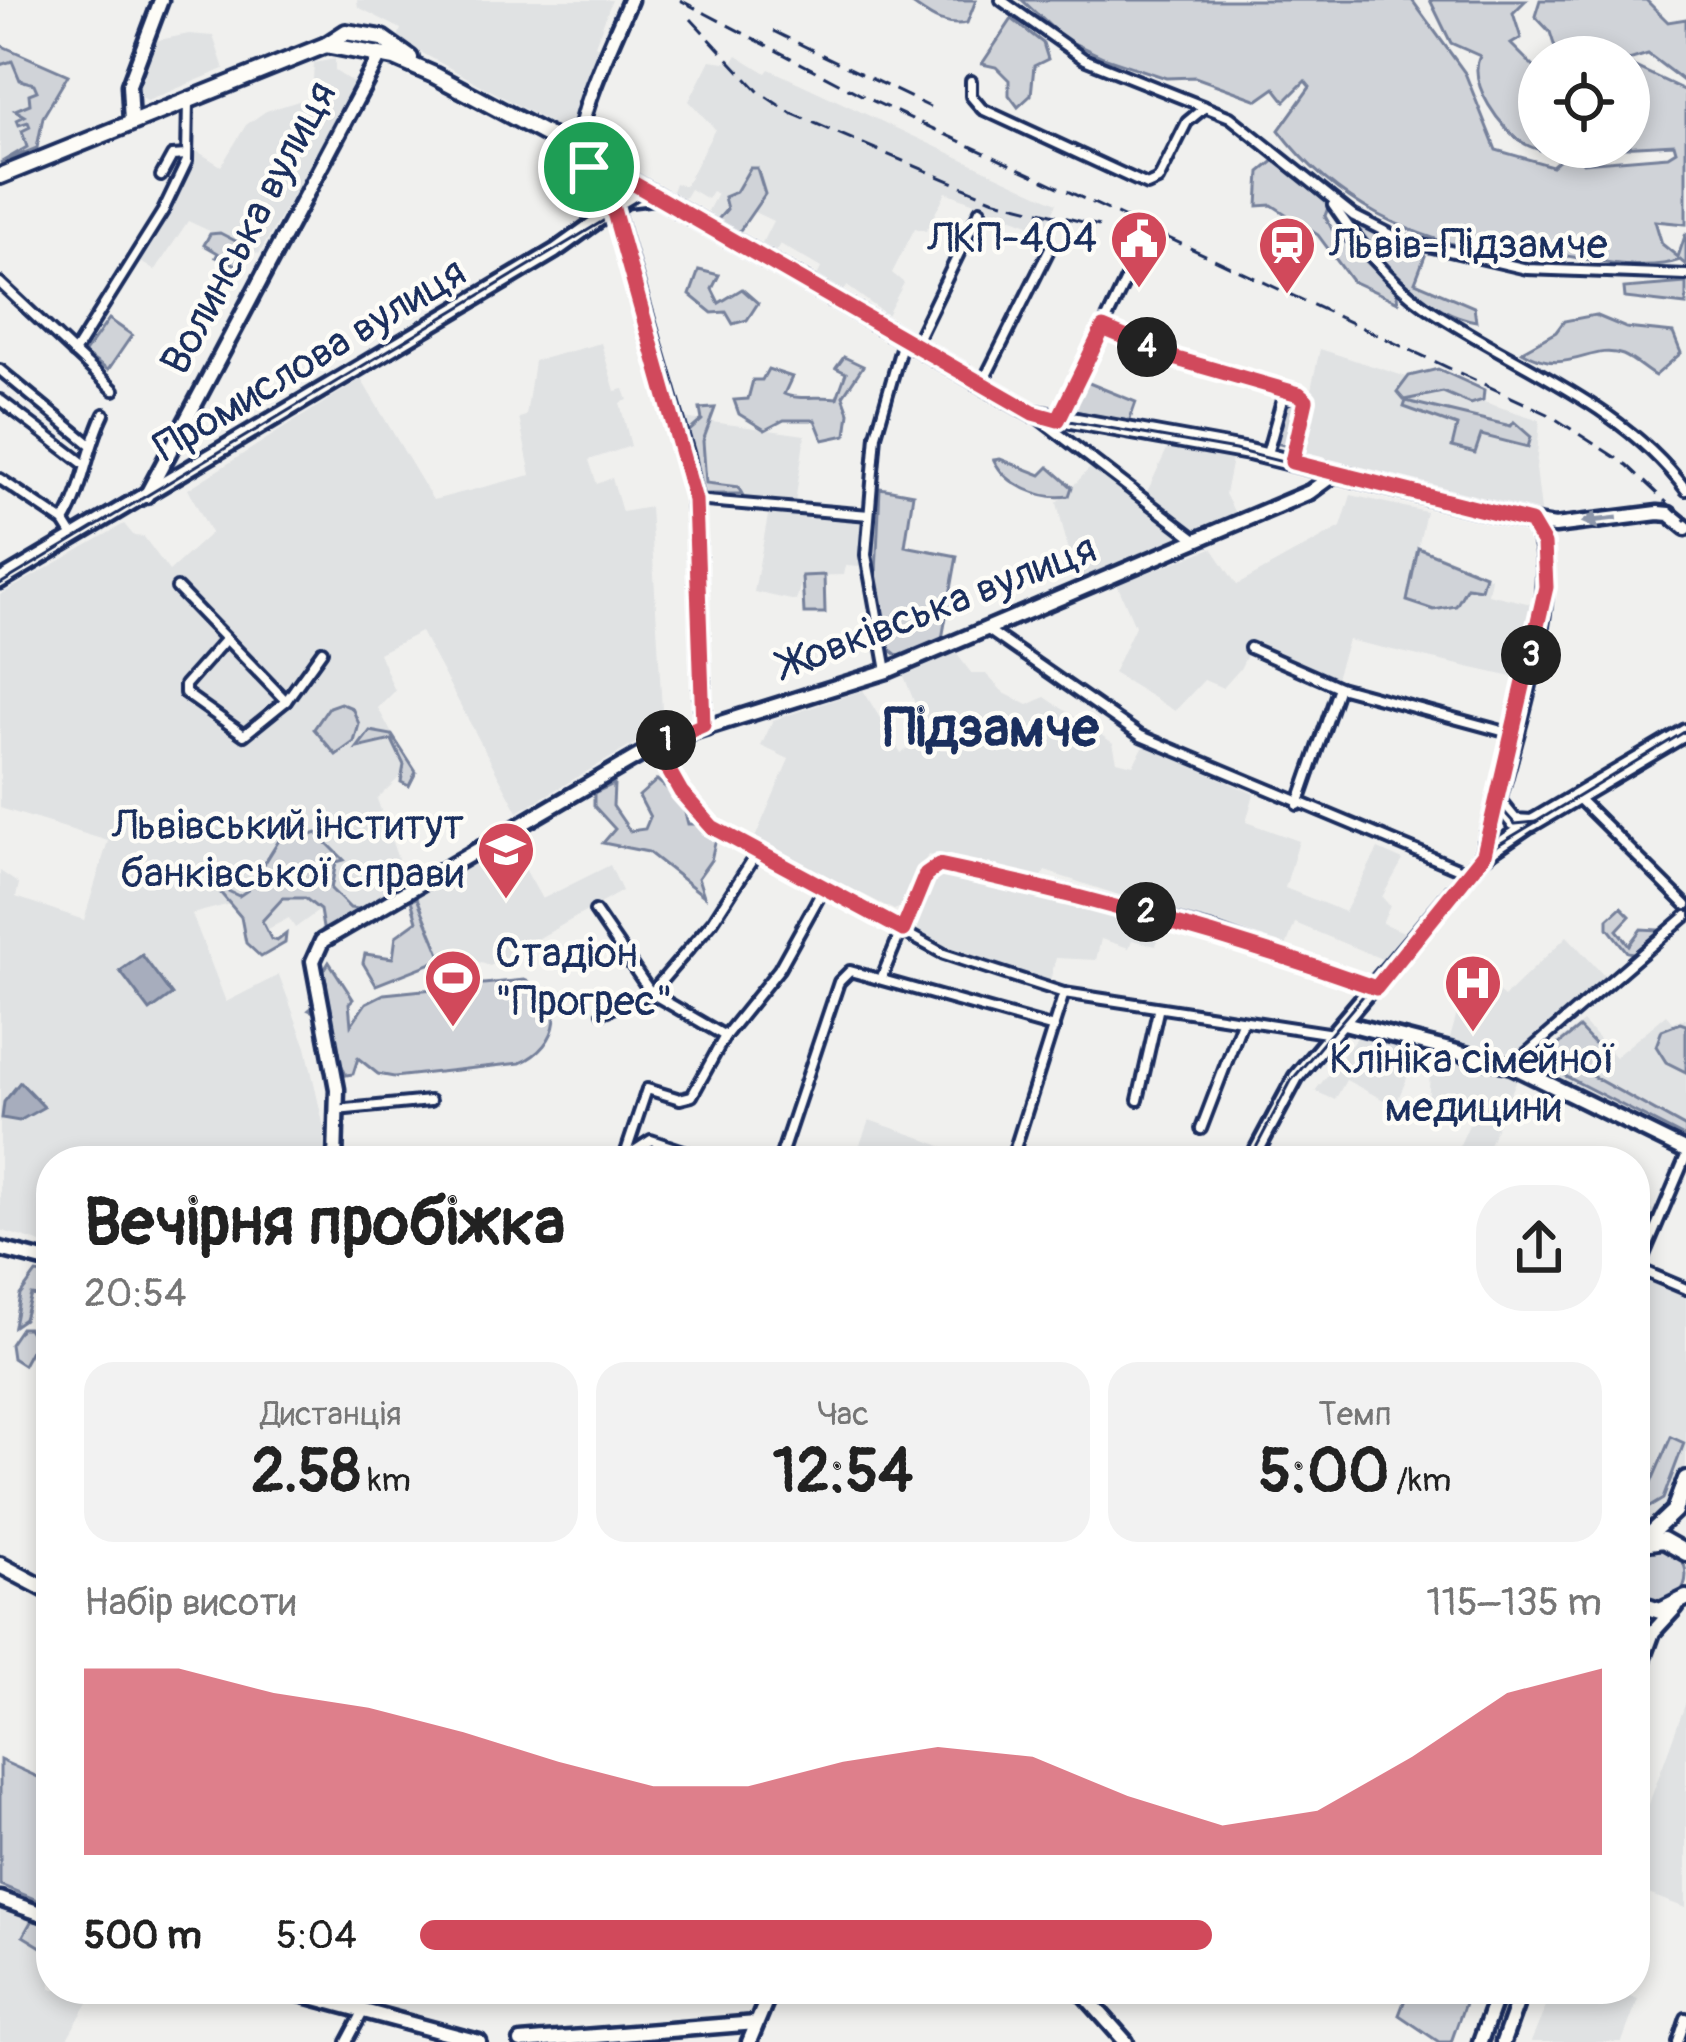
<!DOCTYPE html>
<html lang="uk">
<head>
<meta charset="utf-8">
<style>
	body { margin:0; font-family:Pangolin,sans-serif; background:#f2f2f2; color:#222; height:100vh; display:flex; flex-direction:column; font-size:45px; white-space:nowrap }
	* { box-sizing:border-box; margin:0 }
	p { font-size:39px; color:#767676 }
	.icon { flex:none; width:66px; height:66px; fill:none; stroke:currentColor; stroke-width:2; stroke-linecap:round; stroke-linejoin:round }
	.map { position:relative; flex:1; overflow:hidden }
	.side { position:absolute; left:36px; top:1146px; width:1614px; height:858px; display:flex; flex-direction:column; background:#fff; border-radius:48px; box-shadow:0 6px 18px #0003 }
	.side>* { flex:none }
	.tools { position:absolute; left:1518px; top:36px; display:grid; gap:24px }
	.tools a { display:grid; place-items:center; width:132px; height:132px; border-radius:50%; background:#fff; box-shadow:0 6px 18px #0003; font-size:60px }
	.pin { position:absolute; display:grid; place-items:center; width:102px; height:102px; color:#fff; margin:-51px; border:6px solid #fff; border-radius:50%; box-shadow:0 3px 12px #0007 }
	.km { position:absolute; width:60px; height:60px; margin:-30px; border-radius:50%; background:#222; color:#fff; font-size:33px; line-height:60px; text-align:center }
	.round { display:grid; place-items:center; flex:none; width:126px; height:126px; border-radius:48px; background:#f2f2f2 }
	.overview { display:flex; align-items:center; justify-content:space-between; height:204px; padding:0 48px }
	h1 { font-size:66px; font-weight:800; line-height:90px }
	.figures { display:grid; grid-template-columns:repeat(3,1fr); gap:18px; height:204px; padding:12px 48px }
	.figures div { display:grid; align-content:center; border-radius:30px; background:#f2f2f2; text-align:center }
	.figures b { font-size:60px; font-weight:800 }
	.figures small { font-size:33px; font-weight:400 }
	.figures p { font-size:33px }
	.chart { height:336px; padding:24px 48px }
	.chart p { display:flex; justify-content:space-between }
	.chart svg { width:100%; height:216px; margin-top:12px; fill:#d1495b; opacity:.7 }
	ul { padding:0 48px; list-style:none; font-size:39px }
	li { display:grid; grid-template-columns:192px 144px 1fr; align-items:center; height:90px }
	li i { height:30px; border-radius:15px; background:#d1495b }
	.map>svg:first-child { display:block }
</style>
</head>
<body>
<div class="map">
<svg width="1686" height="2042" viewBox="0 0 1686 2042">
	<rect width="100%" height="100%" fill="#f0f0ee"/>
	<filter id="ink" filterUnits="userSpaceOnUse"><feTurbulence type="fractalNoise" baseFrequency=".00833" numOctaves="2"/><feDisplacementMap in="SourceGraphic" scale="24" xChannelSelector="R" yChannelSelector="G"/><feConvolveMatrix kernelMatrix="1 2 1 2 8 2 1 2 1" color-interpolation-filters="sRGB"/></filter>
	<g filter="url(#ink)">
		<g fill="#e0e2e3">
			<polygon points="357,0 612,0 595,45 602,49 568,133 406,44 398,37 401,29 358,7"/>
			<polygon points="189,34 213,36 224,69 147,101 137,94 154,41"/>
			<polygon points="0,45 68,75 43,117 37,148 0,163"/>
			<polygon points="737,55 766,73 769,69 1057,203 1044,230 946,192 926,231 915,228 892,273 904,283 887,315 847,286 841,294 816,278 821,268 780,244 772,257 759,249 773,221 750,210 736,236 704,218 717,194 712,191 707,199 690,189 681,204 670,197 675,183 685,186 715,129 689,101 710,60 732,63"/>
			<polygon points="335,59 335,71 357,85 259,254 188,221 155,271 136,259 197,151 221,166 246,125 266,111 312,97 314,63"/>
			<polygon points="601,343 615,391 624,389 628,400 620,403 631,446 589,460 597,484 612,478 622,512 650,507 663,727 518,812 421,632 379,653 395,691 378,708 410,767 377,799 407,885 333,924 324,907 295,928 289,918 268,929 272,939 257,948 234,903 192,914 226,1002 279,975 306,1047 324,1128 324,1161 51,1161 51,1246 0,1230 0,871 19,884 16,897 84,920 108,841 0,808 0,595 124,524 134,536 144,537 169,571 211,533 188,489 361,379 433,500 531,475 519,418 526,416 534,361"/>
			<polygon points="1320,349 1540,420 1536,468 1542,519 1296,456"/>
			<polygon points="683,418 805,435 795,503 700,495"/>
			<polygon points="1168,447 1232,459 1225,494 1236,515 1197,531 1147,492"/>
			<polygon points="1090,468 1186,538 1076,582 1057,503"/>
			<polygon points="1351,495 1426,512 1418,548 1491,578 1488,594 1536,605 1521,679 1348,640 1336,678 1253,643 1240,669 1223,688 1204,680 1175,711 1113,673 1135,626 1117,584 1212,548 1237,585 1341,527"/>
			<polygon points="769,510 864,519 860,567 846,566 844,575 803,576 796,601 754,592"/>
			<polygon points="956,653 972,674 986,674 1004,693 1028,705 1045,697 1113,743 1117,761 1133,765 1145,744 1254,794 1246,822 1299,841 1285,888 1345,912 1378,849 1403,860 1382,897 1390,906 1382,923 1411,935 1389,962 1295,923 1285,949 1045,871 1041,878 1033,878 928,855 901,907 894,910 754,840 789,759 761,746 773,720 863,690 901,753 928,737 904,676"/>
			<polygon points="507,837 542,899 610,865 622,891 490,966 458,955 444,962 407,897"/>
			<polygon points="940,870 1161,922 1156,946 1132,940 1129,948 1101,939 1096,960 1056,958 1049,984 967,960 908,928 931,873"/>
			<polygon points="1567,936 1608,980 1514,1056 1449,1042 1460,1003 1483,979 1504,997"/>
			<polygon points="1666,1015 1672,1022 1686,1018 1686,1141 1538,1066 1536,1059 1583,1022 1615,1057"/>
			<polygon points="1360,1034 1518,1077 1482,1161 1458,1149 1477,1107 1460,1102 1428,1105 1430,1073 1408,1076 1395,1106 1346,1080 1335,1100 1315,1091"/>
			<polygon points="869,1120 919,1137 977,1161 854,1161"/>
			<polygon points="1635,1203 1654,1210 1638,1256 1635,1255"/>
			<polygon points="1635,1272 1686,1291 1686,1471 1671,1509 1635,1533"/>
			<polygon points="1686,1702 1686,1908 1635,1889 1635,1842"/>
			<polygon points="0,1908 51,1927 51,1989 96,1989 65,2042 0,2042"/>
			<polygon points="1564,1989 1611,1989 1638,1999 1622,2042 1531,2042 1546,2006"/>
		</g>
		<g fill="#d0d3d8" stroke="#76819b" stroke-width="3">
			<path d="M 906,0 L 976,0 L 967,23 C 940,28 927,13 906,0 Z"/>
			<path d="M 1022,0 L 1412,0 L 1465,73 L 1496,150 L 1552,166 L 1561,158 C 1549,151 1537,151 1525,144 C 1501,130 1467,83 1480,56 L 1451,43 L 1430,0 L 1526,0 L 1513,13 L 1521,38 L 1511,44 L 1539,72 L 1539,147 L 1617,147 L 1604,155 L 1594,149 L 1578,156 L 1583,163 L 1668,156 L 1676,151 L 1674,144 L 1618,147 L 1629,147 L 1629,64 L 1686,91 L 1686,224 L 1655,221 L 1662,244 L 1678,257 L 1686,233 L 1686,265 L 1680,260 C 1643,273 1590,259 1548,253 C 1535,251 1519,257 1503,255 C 1413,240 1336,205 1279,130 L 1310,87 L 1305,81 L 1285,101 L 1275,88 L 1258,100 L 1195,77 L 1166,78 L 1103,57 L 1063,38 Z"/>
			<polygon points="1540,0 1646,0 1668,22 1686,19 1686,83 1648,54 1629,60 1613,53 1558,57 1550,32 1535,16"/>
			<polygon points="1012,19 1043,43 1048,59 1034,66 1031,95 1018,107 1009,95 1009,80 996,67 982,64"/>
			<polygon points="0,45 68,75 43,117 37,148 0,163 27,147 22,131 30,127 28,122 19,125 17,120 25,116 15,110 30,104 29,94 37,91 34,84 20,80 12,61 0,65"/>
			<polygon points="1276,159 1329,205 1325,216 1333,231 1396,289 1398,302 1352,281 1318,235 1272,205 1258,206 1260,172"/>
			<polygon points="750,168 757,168 765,194 736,236 715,223 727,209 724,197 736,192"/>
			<path d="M 1358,220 L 1425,256 L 1415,282 L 1474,307 L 1476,321 C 1424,312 1384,264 1355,224 Z"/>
			<polygon points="220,233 251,249 242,267 216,257 218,253 204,245 210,234"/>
			<polygon points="699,270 719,275 712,289 719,303 742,289 758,303 747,320 733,324 726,312 712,313 690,295"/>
			<polygon points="1686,283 1686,305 1625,298 1624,288"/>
			<path d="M 1595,315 L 1626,328 L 1673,333 L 1681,353 L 1655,376 C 1645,370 1633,359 1623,355 C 1591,342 1567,379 1522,351 L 1556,332 L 1564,321 Z"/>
			<polygon points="109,319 132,335 108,370 84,354"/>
			<path d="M 844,357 L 863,366 L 843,396 L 849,413 L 846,435 L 823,440 L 815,420 L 784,420 L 765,430 L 739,414 L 734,400 L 748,399 L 753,380 L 762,380 L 768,369 L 792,377 L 784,394 C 798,401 820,395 837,398 L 846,373 L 836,368 Z"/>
			<polygon points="1438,369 1484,390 1483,400 1471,404 1443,392 1404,400 1397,392 1409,376"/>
			<polygon points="1084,381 1136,402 1129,422 1069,410"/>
			<polygon points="1286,397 1302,401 1291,447 1275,443"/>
			<polygon points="1406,401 1511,426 1514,422 1531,437 1528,447 1481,435 1475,453 1452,447 1457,426 1404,407"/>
			<polygon points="715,408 703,441 706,483 738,487 742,494 702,494 687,433 702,420 700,409"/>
			<path d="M 1000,459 L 1041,475 L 1049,467 L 1072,487 L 1069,496 C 1042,500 1006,486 994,460 Z"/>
			<polygon points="880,488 913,494 905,546 957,556 942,639 902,659 888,648 875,595"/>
			<polygon points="1418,548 1485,575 1481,589 1467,587 1456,606 1434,610 1407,601"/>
			<polygon points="824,575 825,613 804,613 802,576"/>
			<polygon points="340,703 352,708 359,724 354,742 336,755 314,729 329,707"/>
			<polygon points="370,731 392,735 416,772 409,786 401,782 404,765 392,740 357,748"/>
			<polygon points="657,780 682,801 688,824 698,824 716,838 711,860 698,878 704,896 648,852 603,843 615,829 594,806 594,793 614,784 613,806 630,831 645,829 650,817 639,796"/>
			<polygon points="288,826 306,837 317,833 344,860 336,862 331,889 350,908 366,910 330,930 323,928 320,910 305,898 283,898 262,921 271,939 277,941 286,934 285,943 261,957 246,943 241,917 213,884 239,896 248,890"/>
			<polygon points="417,898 442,959 376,985 363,963 365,954 393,958 396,936 417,921 411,900"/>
			<polygon points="1621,907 1630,916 1617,930 1629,945 1641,929 1659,930 1638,954 1627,952 1608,928 1608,919"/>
			<path d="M 329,962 L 353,999 L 349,1003 L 351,1025 L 366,1003 L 384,994 L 524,980 C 571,997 560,1046 520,1063 L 394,1077 L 378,1074 L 358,1058 L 353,1074 L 346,1075 L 319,1014 L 309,1010 L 323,998 L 322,974 Z"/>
			<polygon points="1680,1023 1686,1025 1686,1072 1666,1062 1656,1046 1662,1030"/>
			<polygon points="1579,1028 1603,1053 1592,1076 1686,1128 1686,1138 1544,1065 1542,1058"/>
			<polygon points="36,1273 51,1275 49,1298 31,1295 24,1319 14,1326 20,1295"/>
			<polygon points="21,1328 28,1328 36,1341 23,1365 12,1358 10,1344"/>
			<polygon points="1671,1437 1684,1443 1663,1499 1648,1508 1641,1506"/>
			<circle cx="1658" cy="1575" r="28"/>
			<polygon points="0,1760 51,1783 49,1905 0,1885"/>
			<polygon points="32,1920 51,1925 51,1953 23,1936"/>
			<polygon points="1409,1989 1470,1989 1451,2042 1439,2042 1399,2015"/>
		</g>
		<g fill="#a7adbd" stroke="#6f7b97" stroke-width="3">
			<polygon points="142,955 172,995 150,1011 120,971"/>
			<polygon points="20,1082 44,1107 19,1121 2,1118 4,1102"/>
		</g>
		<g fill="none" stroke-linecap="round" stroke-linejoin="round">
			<g stroke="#1b2f5e" stroke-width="16">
				<g id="street">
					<polyline points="1001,0 1084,59 1230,117 1354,216 1402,240 1527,269 1686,275"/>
					<polyline points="971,81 971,96 982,109 1147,185 1158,180 1187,122 1205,107"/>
					<polyline points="161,176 172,156 187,155"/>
					<path d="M 1333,205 C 1360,244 1386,279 1425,306 C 1514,367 1620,401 1686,490"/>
					<polyline points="0,283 114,390"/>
					<polyline points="1103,328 1177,359 1292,392"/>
					<polyline points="914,346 980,210"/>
					<polyline points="74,353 163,211 187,161 188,100"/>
					<polyline points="0,370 91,445"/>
					<polyline points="982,384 1050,248"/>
					<polyline points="0,400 84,464"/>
					<polyline points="1038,418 1197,540"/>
					<polyline points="1059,419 1131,269"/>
					<polyline points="1267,454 1282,400 1297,393 1307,400 1292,462"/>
					<polyline points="0,479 64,522"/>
					<polyline points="695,500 869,515"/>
					<path d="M 74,538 L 64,522 C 84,489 87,449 104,414"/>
					<polyline points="177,588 286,701"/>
					<polyline points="988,630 1141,736 1469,873"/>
					<polyline points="224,641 185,685 185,693 244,735 286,701 322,651"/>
					<polyline points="1250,648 1339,687 1513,734"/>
					<polyline points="887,671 866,555 876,435 903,341"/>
					<polyline points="655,746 681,792 712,827 944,954 1064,993 1333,1034"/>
					<polyline points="1578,798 1686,905"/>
					<polyline points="1298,805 1339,687"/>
					<polyline points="595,911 651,993 725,1036"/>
					<polyline points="881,979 925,874 939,865 1069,892 1216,931 1374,987"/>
					<polyline points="603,1012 651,993 713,921 758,851"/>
					<polyline points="1512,1066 1686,916"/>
					<polyline points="1138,1100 1158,1011"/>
					<polyline points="336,1110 430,1101"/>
					<polyline points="1201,1129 1242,1022"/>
					<polyline points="625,1157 651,1140 714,1161"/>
					<polyline points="461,1161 624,1158"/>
					<polyline points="623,1161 647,1089 680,1099 692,1096 725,1036 779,969 825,886"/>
					<polyline points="779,1161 839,982 850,971 1054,1028"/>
					<polyline points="1011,1161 1064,993"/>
					<polyline points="1636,1268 1686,1289"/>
					<polyline points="1638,1269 1686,1156"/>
					<polyline points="347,2042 362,2014"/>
					<polyline points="1678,2042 1686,2018"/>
				</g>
			</g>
			<g stroke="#1b2f5e" stroke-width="21">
				<g id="secondary">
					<polyline points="131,122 129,85 161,0"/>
					<path d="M 580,157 C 570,126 617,33 630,0"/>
					<polyline points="596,170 605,179 687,458 695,500 703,725"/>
					<polyline points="146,496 380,55"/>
					<polyline points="1531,522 1555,526 1658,513 1669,514 1686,528"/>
					<polyline points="0,581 555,251 626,200 652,197"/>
					<polyline points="1483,855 1497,801"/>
					<polyline points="1344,1023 1512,1066 1686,1151"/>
					<polyline points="335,1161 337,1089 313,961 322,941 666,740 887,671 1310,492 1336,473"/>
					<polyline points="1251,1161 1296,1077 1483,856 1530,824"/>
					<polyline points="0,1249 51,1262"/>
					<polyline points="1635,1682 1653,1632 1676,1607"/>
					<polyline points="0,1899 51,1917"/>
					<polyline points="282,1989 479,2042"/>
					<polyline points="1079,1989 1126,2042"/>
					<polyline points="521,2042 756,2023"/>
					<polyline points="749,2042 771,1989"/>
					<polyline points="1480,2042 1499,1989"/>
					<polyline points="1503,2042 1522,1989"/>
				</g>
			</g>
			<g stroke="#1b2f5e" stroke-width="22">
				<g id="primary">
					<path d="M 326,45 L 395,58 L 434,75 L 585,155 L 1032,413 L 1249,452 L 1531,522 C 1572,561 1511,747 1497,801 L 1514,822 L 1532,823 L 1686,732"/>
					<polyline points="552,149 596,170"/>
					<polyline points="0,176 326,45 346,32 382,38 410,58"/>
					<polyline points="1643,1543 1663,1540 1686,1553"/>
					<polyline points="1635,1548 1674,1511 1686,1479"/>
					<polyline points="0,1565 51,1592"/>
					<polyline points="1635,1603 1660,1611 1686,1598"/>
				</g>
			</g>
			<use href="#street" stroke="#fdfcf7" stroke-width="8"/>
			<use href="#secondary" stroke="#fdfcf7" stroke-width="12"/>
			<use href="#primary" stroke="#fdfcf7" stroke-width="14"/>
			<g stroke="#1b2f5e" stroke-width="3">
				<path d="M 0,584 L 643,197 L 1029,414 L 1235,450 L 1530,524 C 1578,570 1499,741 1497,804 L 1515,824 L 1536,822"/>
				<polyline points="1249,1161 1291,1081 1483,854 1686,731"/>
			</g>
			<g stroke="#1b2f5e" stroke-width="3" stroke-dasharray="18 9" stroke-linecap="butt">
				<polyline points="680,0 871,100 1548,414 1627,465 1686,521"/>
				<polyline points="691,19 759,92 791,113 992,199 1099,226"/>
				<polyline points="773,31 930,107"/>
			</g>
		</g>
		<defs><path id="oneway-solid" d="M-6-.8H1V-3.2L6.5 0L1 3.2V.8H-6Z" transform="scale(3)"/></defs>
		<use fill="#8c96aa" href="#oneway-solid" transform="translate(1600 520) rotate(173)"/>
	</g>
	<g fill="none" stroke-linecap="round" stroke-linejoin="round" filter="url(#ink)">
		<g stroke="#fff" stroke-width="24">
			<path id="route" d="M 577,151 L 1033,413 L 1058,420 L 1103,328 L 1177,359 L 1299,394 L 1306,400 L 1292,462 L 1531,522 L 1544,544 L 1546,587 L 1484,854 L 1376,988 C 1232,937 1089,896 939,865 L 926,874 L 903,930 L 712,827 L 681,792 L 655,746 L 703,725 L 695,500 L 604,177 Z"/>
		</g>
		<use href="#route" stroke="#d1495b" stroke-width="15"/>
	</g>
	<defs>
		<g id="civic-pin" transform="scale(3)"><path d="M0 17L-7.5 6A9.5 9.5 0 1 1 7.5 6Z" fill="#d1495b" stroke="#fdfcf7"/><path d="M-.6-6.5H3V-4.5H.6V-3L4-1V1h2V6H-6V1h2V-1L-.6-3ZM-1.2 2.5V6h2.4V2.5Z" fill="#fff"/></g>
		<g id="station-pin" transform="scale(3)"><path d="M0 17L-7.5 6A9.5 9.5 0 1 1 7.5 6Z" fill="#d1495b" stroke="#fdfcf7"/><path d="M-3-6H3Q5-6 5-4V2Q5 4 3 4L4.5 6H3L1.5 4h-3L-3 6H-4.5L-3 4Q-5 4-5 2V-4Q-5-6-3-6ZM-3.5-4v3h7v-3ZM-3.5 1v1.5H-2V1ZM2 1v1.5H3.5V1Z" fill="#fff"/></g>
		<g id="university-pin" transform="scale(3)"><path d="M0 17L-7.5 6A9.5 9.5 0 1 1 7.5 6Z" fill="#d1495b" stroke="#fdfcf7"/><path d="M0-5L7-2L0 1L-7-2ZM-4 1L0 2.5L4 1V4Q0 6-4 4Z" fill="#fff"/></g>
		<g id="stadium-pin" transform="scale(3)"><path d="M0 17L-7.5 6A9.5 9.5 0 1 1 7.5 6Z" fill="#d1495b" stroke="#fdfcf7"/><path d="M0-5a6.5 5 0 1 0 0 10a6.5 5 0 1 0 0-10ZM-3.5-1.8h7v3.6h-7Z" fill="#fff"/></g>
		<g id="hospital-pin" transform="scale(3)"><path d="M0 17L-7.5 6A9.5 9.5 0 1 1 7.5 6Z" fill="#d1495b" stroke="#fdfcf7"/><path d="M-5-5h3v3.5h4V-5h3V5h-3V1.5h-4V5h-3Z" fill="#fff"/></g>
	</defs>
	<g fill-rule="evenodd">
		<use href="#civic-pin" x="1139" y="239"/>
		<use href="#station-pin" x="1287" y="245"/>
		<use href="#university-pin" x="506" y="850"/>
		<use href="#stadium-pin" x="453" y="978"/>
		<use href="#hospital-pin" x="1473" y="983"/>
	</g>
	<g text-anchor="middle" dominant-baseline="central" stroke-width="9" stroke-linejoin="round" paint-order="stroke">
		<g font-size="42" fill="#1b2f5e" stroke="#fdfcf7">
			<text transform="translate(249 228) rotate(-62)">Волинська вулиця</text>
			<text transform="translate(310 360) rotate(-31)">Промислова вулиця</text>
			<text transform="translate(938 607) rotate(-21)">Жовківська вулиця</text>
		</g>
		<g font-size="42" fill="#1b2f5e" stroke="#fdfcf7" text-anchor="end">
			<text x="1097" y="239">ЛКП-404</text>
			<text x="1329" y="245" text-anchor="start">Львів-Підзамче</text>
			<text x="464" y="826">Львівський інститут<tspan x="464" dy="48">банківської справи</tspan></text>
			<text x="495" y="954" text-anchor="start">Стадіон<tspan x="495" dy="48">"Прогрес"</tspan></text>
			<text x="1473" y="1060" text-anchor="middle">Клініка сімейної<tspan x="1473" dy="48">медицини</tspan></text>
		</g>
		<g font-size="54" font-weight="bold" fill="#1b2f5e" stroke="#fdfcf7">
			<text x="991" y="729">Підзамче</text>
		</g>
	</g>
</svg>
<div class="tools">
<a><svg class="icon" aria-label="locate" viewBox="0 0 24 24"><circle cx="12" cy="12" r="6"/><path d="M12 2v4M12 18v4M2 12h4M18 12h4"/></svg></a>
</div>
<div class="pin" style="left:589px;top:167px;background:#1e9e55"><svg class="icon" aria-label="arrive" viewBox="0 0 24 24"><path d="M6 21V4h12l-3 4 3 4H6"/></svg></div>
<b class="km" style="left:666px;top:740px">1</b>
<b class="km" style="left:1146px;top:912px">2</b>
<b class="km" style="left:1531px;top:655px">3</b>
<b class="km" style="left:1147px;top:347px">4</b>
<section class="side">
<div class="overview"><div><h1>Вечірня пробіжка</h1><p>20:54</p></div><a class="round"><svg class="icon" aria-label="share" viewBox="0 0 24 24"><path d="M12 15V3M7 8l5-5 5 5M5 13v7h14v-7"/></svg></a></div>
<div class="figures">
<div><p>Дистанція</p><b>2.58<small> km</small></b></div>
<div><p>Час</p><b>12:54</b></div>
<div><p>Темп</p><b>5:00<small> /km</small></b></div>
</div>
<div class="chart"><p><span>Набір висоти</span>115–135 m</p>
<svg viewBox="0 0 160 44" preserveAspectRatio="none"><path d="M0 44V6L10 6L20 11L30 14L40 19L50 25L60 30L70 30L80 25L90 22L100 24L110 32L120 38L130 35L140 24L150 11L160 6V44z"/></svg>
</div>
<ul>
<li><b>500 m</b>5:04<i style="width:67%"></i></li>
</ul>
</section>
</div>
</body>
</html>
